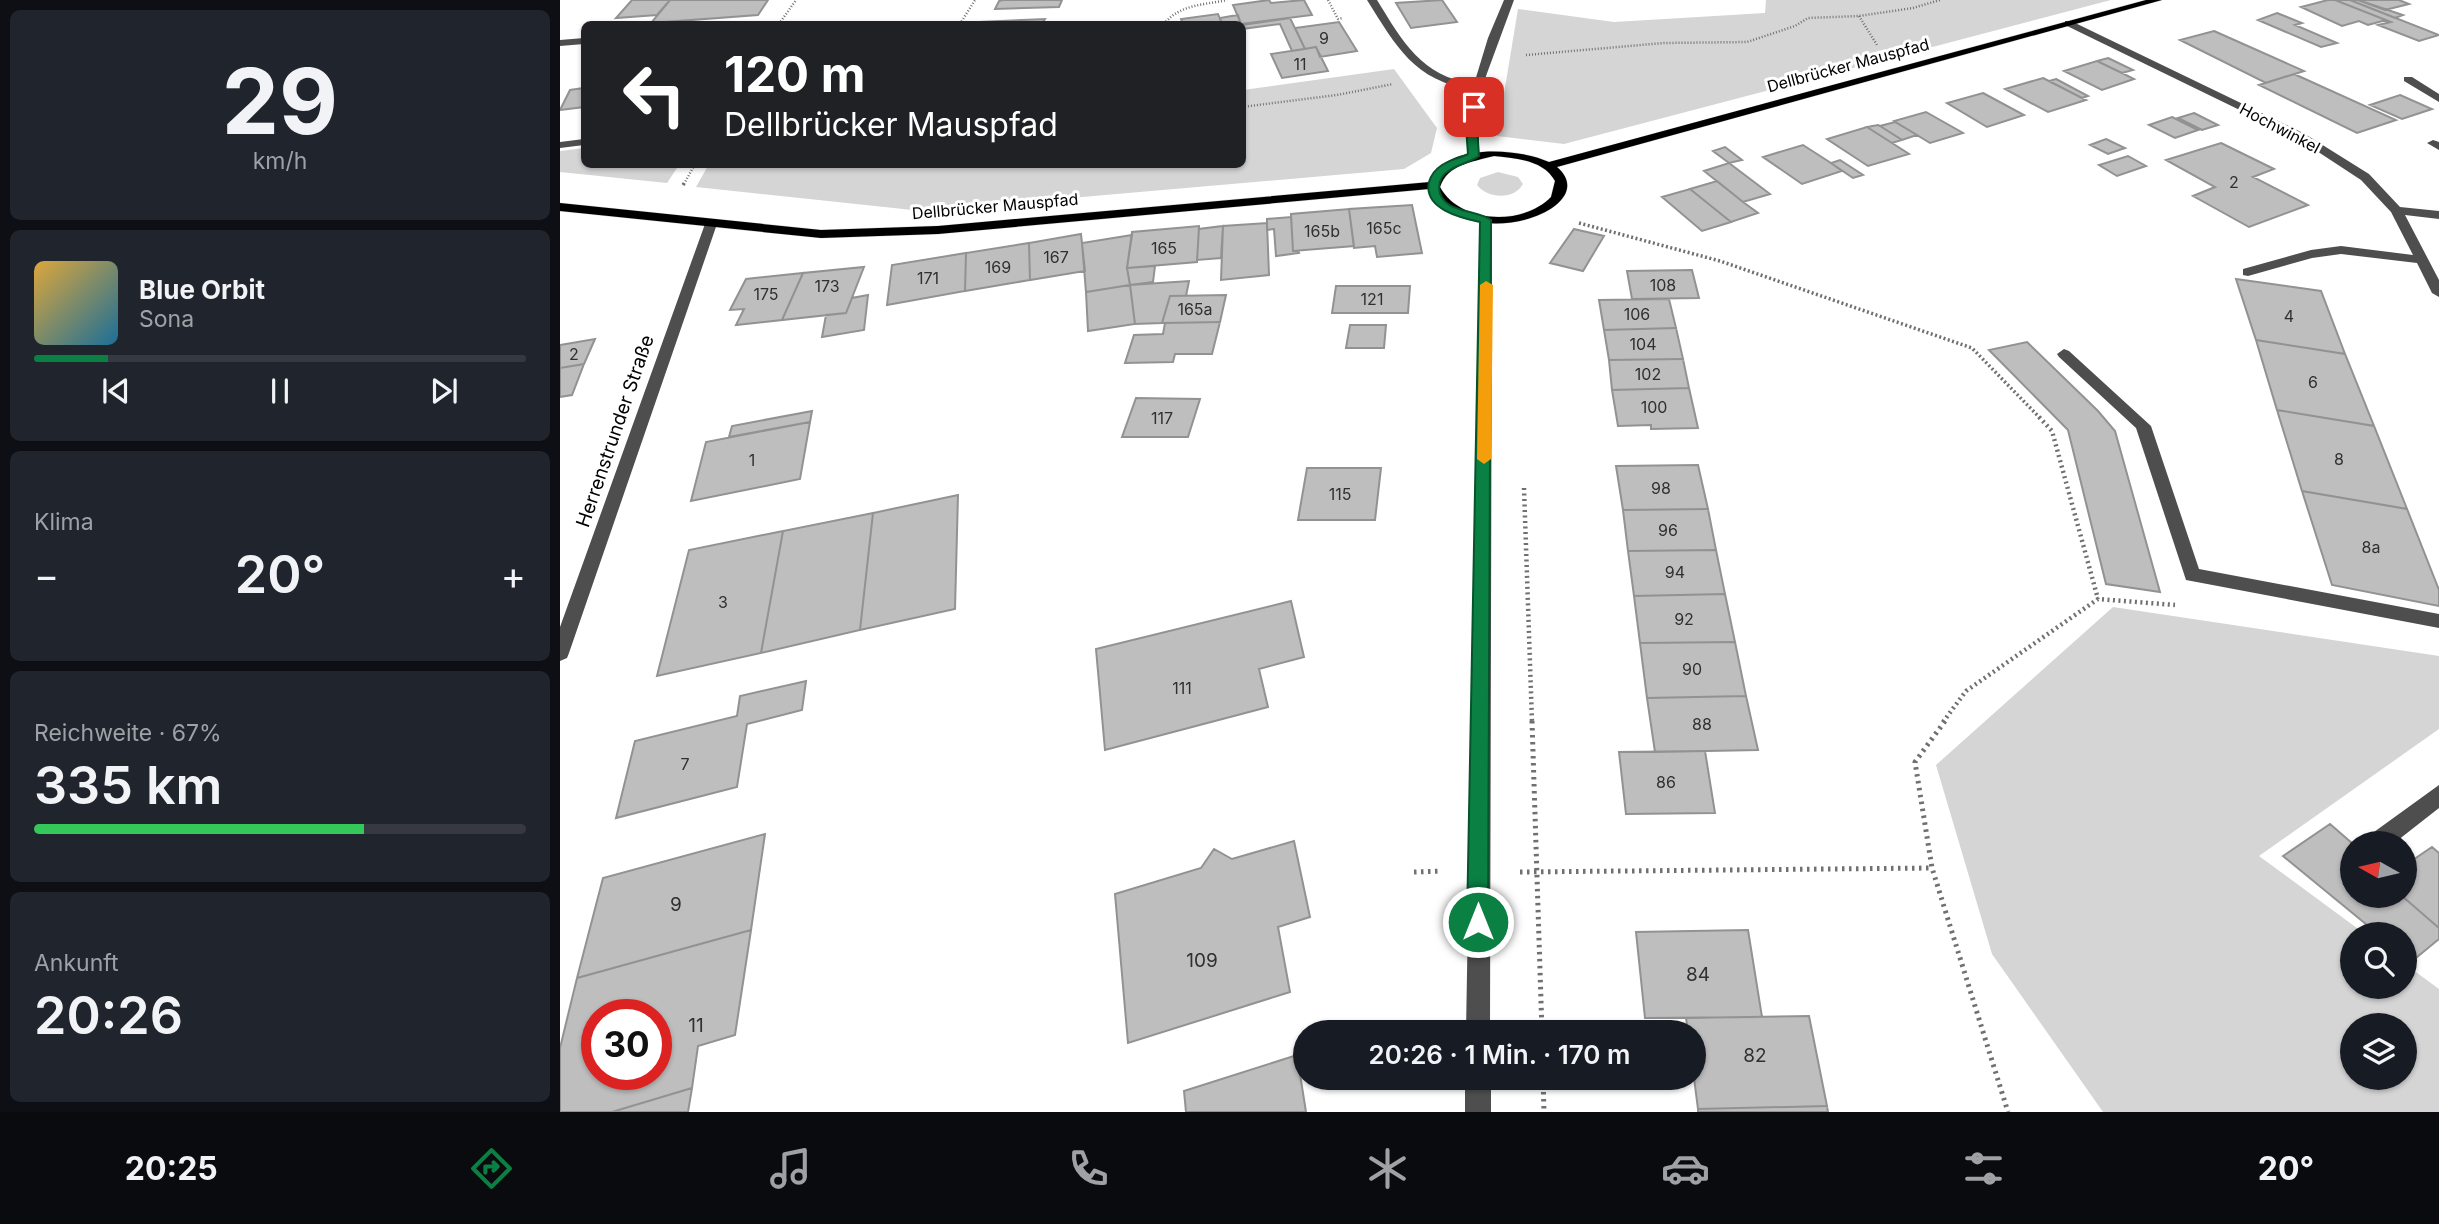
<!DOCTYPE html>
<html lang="de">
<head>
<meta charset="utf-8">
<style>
  :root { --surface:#171b24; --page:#20242c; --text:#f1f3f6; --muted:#9ea1a6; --line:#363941; --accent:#0b8043 }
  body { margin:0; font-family:Inter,sans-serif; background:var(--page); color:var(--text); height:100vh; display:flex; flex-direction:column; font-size:26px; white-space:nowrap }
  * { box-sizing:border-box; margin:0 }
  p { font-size:23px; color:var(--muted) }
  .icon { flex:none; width:38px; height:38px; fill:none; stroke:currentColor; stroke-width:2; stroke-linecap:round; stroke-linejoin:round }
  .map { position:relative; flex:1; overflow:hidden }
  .sheet { display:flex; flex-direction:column; gap:10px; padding:10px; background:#0d0f14; width:560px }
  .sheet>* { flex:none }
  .top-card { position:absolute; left:21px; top:21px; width:665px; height:147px; border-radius:10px; box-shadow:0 2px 5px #0004; background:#202124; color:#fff; overflow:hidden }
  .needle { width:46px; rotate:278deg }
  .fabs { position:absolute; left:1780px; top:831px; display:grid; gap:14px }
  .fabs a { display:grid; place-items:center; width:77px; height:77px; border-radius:50%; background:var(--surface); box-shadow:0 2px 5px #0004; font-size:35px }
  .speed { position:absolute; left:21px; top:999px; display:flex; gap:14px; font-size:35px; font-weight:700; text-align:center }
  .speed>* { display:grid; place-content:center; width:91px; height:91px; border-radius:50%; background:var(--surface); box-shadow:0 2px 5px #0004; line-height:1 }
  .speed .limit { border:10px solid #d22; background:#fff; color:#111 }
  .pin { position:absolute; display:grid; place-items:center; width:60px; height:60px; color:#fff; margin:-30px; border-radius:14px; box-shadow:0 4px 10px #0006 }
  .me { position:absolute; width:77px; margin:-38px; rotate:0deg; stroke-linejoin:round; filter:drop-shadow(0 0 5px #0008) }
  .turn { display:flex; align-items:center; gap:24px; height:147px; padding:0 28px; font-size:32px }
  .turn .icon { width:91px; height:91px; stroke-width:2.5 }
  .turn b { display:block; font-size:49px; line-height:60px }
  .big { font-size:52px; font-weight:600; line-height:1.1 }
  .sheet .tile { flex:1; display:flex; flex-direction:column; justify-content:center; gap:10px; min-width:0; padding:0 24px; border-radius:10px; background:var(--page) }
  .sheet .dial { align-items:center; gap:0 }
  .dial b { font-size:91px; line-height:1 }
  .song { display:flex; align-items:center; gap:21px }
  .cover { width:84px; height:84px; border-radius:10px; background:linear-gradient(135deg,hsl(40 70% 55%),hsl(200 70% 35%)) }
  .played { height:7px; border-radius:4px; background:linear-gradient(90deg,var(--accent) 15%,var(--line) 15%) }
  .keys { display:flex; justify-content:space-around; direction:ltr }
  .heat { display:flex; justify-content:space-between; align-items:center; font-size:38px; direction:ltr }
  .charge { height:10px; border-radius:5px; background:linear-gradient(90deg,#34c759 67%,var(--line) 0) }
  .trip { position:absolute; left:733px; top:1020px; width:413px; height:70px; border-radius:35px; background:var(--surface); box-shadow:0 2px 5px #0004; font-weight:600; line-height:70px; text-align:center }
  .tabs { display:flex; height:112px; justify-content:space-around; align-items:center; background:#090b0e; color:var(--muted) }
  .tabs .icon { width:49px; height:49px }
  .tabs .selected { color:var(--accent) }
  .tabs b { font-size:32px; color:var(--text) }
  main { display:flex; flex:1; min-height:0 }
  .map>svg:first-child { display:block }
  .green { fill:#d5d5d5; fill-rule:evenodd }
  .building { fill:#bebebe; stroke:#929292; stroke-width:2; fill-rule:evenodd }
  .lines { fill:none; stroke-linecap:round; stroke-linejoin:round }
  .major-casing { stroke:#dbdbdb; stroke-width:1 }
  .path-far3 { stroke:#707070; stroke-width:2.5; stroke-dasharray:1 2; stroke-linecap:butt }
  .path-far2 { stroke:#707070; stroke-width:3.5; stroke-dasharray:2 2.5; stroke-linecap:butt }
  .path-far1 { stroke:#707070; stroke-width:4.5; stroke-dasharray:2 3.5; stroke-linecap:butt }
  .path { stroke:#707070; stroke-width:5; stroke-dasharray:2.5 4.5; stroke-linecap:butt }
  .minor { fill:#4e4e4e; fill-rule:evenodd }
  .major { fill:#000; fill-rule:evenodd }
  .route { fill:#0b8043; stroke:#07532c; stroke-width:2 }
  .slow { fill:#f59e0b }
  .labels { text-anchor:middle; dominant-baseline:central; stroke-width:6; stroke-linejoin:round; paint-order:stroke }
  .number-label { font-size:16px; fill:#303030 }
  .far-street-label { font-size:16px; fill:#000; stroke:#fff }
  .street-label { font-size:19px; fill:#000; stroke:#fff }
  .near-number-label { font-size:19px; fill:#303030 }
</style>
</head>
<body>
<main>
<section class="sheet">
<div class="tile dial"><b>29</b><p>km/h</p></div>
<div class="tile">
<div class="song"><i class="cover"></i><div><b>Blue Orbit</b><p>Sona</p></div></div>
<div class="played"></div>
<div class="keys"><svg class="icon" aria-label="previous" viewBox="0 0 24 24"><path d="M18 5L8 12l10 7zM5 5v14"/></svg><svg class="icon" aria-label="pause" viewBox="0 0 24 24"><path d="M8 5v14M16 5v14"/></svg><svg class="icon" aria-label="next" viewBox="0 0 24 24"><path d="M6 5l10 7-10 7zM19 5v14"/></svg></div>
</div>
<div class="tile"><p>Klima</p>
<div class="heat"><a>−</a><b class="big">20°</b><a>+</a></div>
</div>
<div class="tile"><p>Reichweite · 67%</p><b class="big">335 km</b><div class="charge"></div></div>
<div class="tile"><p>Ankunft</p><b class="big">20:26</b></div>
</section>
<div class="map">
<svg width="1879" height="1112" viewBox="0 0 1879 1112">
  <rect width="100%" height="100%" fill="#fff"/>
  <path class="green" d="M 1206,0 L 1551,0 L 1004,144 L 937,136 L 958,9 L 1054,22 L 1205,13 Z
    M 834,69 L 877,128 L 871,153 L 844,169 L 362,211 L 136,187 L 149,164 L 682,164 L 683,90 Z
    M 24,148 L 24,164 L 119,165 L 107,183 L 0,172 L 0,151 Z
    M 938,172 L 958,177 L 963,184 C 954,200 928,199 917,185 L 920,178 Z
    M 1553,607 L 1879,656 L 1879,729 L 1699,856 L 1805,934 L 1792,934 L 1792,987 L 1844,987 L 1845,964 L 1879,989 L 1879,1112 L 1543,1112 L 1432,954 L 1376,765 ZM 1792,1026 L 1844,1026 L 1844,1078 L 1792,1078 Z"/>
  <path class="building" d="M 72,0 L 110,0 L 97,15 L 56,18 Z
    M 110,0 L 208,0 L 198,15 L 91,23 Z
    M 502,0 L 499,7 L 435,9 L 439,1 L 443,0 Z
    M 709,0 L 711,3 L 744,0 L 752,15 L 681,24 L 673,5 Z
    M 882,0 L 897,22 L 851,28 L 836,3 Z
    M 1768,0 L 1775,0 L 1826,20 L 1808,25 L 1799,21 L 1782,26 L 1741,7 Z
    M 1775,0 L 1790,0 L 1879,35 L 1859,41 L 1818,25 L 1831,22 Z
    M 1790,0 L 1798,0 L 1843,15 L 1835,18 Z
    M 1798,0 L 1839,0 L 1849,4 L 1825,10 Z
    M 1717,13 L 1742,23 L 1735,25 L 1777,43 L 1761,47 L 1698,20 Z
    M 658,14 L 662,24 L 623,24 L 621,19 Z
    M 678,15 L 681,24 L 662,24 L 660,18 Z
    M 730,18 L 745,49 L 732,51 L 720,24 L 682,29 L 682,25 Z
    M 485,19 L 482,24 L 417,24 L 419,22 Z
    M 779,22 L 797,51 L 760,57 L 756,47 L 745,49 L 735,28 Z
    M 1654,31 L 1744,71 L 1706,83 L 1620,40 Z
    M 756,47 L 768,71 L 722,78 L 711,54 Z
    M 1548,58 L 1573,70 L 1562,73 L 1537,61 Z
    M 1537,61 L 1562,73 L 1574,79 L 1542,90 L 1504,71 Z
    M 1734,74 L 1836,120 L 1797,133 L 1699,85 Z
    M 1483,78 L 1522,98 L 1526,100 L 1488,112 L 1445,89 Z
    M 1496,79 L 1528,96 L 1522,98 L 1489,81 Z
    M 24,88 L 24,107 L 0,110 L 10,90 Z
    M 1423,93 L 1464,115 L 1427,127 L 1387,103 Z
    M 1840,95 L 1872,109 L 1842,119 L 1810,105 Z
    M 1366,112 L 1403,133 L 1370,143 L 1334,121 Z
    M 1634,113 L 1658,125 L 1642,130 L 1618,118 Z
    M 1612,117 L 1638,130 L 1615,138 L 1589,125 Z
    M 1335,122 L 1357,135 L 1342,140 L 1320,126 Z
    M 1318,125 L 1320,126 L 1342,140 L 1332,143 L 1307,127 Z
    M 1307,127 L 1332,143 L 1349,154 L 1308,166 L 1267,139 Z
    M 1546,139 L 1565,148 L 1548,154 L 1530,145 Z
    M 1661,143 L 1714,169 L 1693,177 L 1748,205 L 1689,227 L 1633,196 L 1655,187 L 1606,160 Z
    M 1243,145 L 1271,163 L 1282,171 L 1242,184 L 1203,157 Z
    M 1165,147 L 1182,160 L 1169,163 L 1153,151 Z
    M 1568,156 L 1586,166 L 1557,176 L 1539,165 Z
    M 1280,160 L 1303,175 L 1293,178 L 1271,163 Z
    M 1169,163 L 1210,194 L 1183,202 L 1144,171 Z
    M 1157,181 L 1183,202 L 1198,213 L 1171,222 L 1130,189 Z
    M 1130,189 L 1171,222 L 1142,231 L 1102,197 Z
    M 852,205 L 862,253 L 817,257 L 815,246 L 794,248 L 789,209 Z
    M 789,209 L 794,246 L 733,251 L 731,214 Z
    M 731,217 L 733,251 L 738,251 L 739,253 L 716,256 L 714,229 L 707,230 L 707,219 Z
    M 707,223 L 709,275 L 661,280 L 663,226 Z
    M 639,226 L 637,262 L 567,268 L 572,232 Z
    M 663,226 L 661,258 L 637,260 L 639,229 Z
    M 1014,229 L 1044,236 L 1023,271 L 990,263 Z
    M 521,234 L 525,271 L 470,280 L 469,243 Z
    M 572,235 L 567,268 L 570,285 L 526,292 L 522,243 Z
    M 469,243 L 470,280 L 405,291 L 406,253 Z
    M 406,253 L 405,291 L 327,305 L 332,265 Z
    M 595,266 L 593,282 L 570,285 L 567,268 Z
    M 304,267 L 286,313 L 222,320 L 243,273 Z
    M 1132,270 L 1139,298 L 1072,299 L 1067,271 Z
    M 243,273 L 222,320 L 176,325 L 184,309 L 170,310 L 186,279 Z
    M 1676,279 L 1761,291 L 1785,354 L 1696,340 Z
    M 629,281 L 626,296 L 610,296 L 602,323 L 575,324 L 570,285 Z
    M 570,285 L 575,324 L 528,331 L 526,292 Z
    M 776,286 L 850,286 L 848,313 L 772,313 Z
    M 308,295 L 304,330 L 262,337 L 266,315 L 286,313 L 292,298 Z
    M 666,295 L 660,322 L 602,323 L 610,296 Z
    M 1109,299 L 1116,328 L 1044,330 L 1039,300 Z
    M 660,322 L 652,354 L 615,354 L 613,362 L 565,363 L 574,335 L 603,334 L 605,323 Z
    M 790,325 L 826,325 L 824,348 L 786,348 Z
    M 1116,328 L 1123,359 L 1049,360 L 1044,330 Z
    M 35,339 L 24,364 L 0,368 L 0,345 Z
    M 1696,340 L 1785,354 L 1814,426 L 1717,410 Z
    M 1467,342 L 1538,411 L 1555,431 L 1600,592 L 1546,584 L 1508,430 L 1429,350 Z
    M 1123,359 L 1129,388 L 1052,390 L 1049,360 Z
    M 24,364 L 12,395 L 0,397 L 0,368 Z
    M 1129,388 L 1138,428 L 1091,429 L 1091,425 L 1058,426 L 1052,390 Z
    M 576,398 L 640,399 L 628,437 L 562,437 Z
    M 1717,410 L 1814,426 L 1847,509 L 1742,491 Z
    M 252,411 L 250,422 L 169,437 L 172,426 Z
    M 250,422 L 240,479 L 131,501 L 146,442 Z
    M 1138,465 L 1148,509 L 1063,510 L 1056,466 Z
    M 747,468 L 821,468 L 815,520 L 738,520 Z
    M 1742,491 L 1847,509 L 1879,590 L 1879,606 L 1772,585 Z
    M 398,495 L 395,609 L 300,630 L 313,513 Z
    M 1148,509 L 1156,550 L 1068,551 L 1063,510 Z
    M 313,513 L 300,630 L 201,653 L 223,531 Z
    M 223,531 L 201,653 L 97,676 L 129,550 Z
    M 1156,550 L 1165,594 L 1074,596 L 1068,551 Z
    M 1165,594 L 1175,642 L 1080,643 L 1074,596 Z
    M 731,601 L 744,657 L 699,669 L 708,707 L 545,750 L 536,649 Z
    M 1175,642 L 1186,696 L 1087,698 L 1080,643 Z
    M 246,681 L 242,710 L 187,724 L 177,787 L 56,818 L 75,741 L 177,716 L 180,696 Z
    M 1186,696 L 1198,750 L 1095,752 L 1087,698 Z
    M 1145,751 L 1155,813 L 1066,814 L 1059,752 Z
    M 1770,824 L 1793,844 L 1792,896 L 1842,896 L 1879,928 L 1879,939 L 1851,962 L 1844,957 L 1844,934 L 1818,934 L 1723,856 Z
    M 205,834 L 191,930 L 17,978 L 43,878 Z
    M 734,841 L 750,917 L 718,927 L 730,992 L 568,1043 L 555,894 L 641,868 L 654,849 L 672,859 Z
    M 1872,847 L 1879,853 L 1879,928 L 1842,896 L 1844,896 L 1844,866 Z
    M 191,930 L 175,1035 L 138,1046 L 132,1088 L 52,1112 L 0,1112 L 0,1048 L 17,978 ZM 37,1015 L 96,1015 L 96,1074 L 37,1074 Z
    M 1188,930 L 1202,1017 L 1085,1018 L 1076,932 Z
    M 1249,1016 L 1267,1106 L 1138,1109 L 1134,1078 L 1134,1032 L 1128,1032 L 1126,1018 Z
    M 737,1055 L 746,1112 L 626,1112 L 624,1091 Z
    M 132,1088 L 128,1112 L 52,1112 Z
    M 1267,1106 L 1268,1112 L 1138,1112 L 1138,1109 Z"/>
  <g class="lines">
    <defs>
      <path id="major" d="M 1586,0 L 1602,0 L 997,167 C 1046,209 906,258 869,189 L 378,234 L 261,238 L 0,211 L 0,203 L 261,230 L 378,226 L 870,182 C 883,142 959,148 989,162 ZM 934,156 C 955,158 984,160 995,181 L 991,197 C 963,226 900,224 880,187 C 888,164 912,162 934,156 Z"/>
    </defs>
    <use href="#major" class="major-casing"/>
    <path class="path-far3" d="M 768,0 L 778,19 L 783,18
      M 1299,16 L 1317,45
      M 219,24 L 236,0
      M 400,24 L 415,0
      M 604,24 C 620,4 644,5 667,0
      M 966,55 L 1104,43 L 1187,42 L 1235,26 L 1248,18 L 1299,16 L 1353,8 L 1380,0
      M 682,107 L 777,95 L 833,84
      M 124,184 L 135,164"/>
    <path class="path-far2" d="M 123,185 L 125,182
      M 1019,223 L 1160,261 L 1412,348 L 1481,419"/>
    <path class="path-far1" d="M 1479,417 L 1492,431 L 1538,599
      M 964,488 L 972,722
      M 1383,722 L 1406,691 L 1538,599 L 1615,605"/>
    <path class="path" d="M 972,721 L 982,1032
      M 1385,721 L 1355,762 L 1372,868 L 1448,1112
      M 854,872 L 881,871
      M 960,872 L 1372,868
      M 983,1078 L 984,1112"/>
    <path class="minor" d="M 807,0 L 817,0 C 843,42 861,76 914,84 L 928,38 L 944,0 L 954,0 L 926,76 L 920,114 L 918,158 L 908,156 L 909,114 L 913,90 C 854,81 836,46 807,0 Z
      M 1505,21 L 1511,21 L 1745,134 L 1809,174 L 1840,207 L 1879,211 L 1879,219 L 1845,215 L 1879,280 L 1879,297 L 1872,293 L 1857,263 L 1781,254 L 1752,258 L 1688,276 L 1683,275 L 1683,269 L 1751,250 L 1781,246 L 1853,255 L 1831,212 L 1801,180 L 1737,138 L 1505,25 Z
      M 24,38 L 24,44 L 0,46 L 0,40 Z
      M 1844,77 L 1852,77 L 1879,94 L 1879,102 L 1844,81 Z
      M 24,139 L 24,145 L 0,148 L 0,142 Z
      M 1873,140 L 1879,142 L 1879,150 L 1867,143 Z
      M 926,216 L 932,220 L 930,1032 L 906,1032 L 920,220 Z
      M 151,220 L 157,224 L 9,653 L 7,658 L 0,661 L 0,627 L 145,224 Z
      M 1504,349 L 1509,351 L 1591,426 L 1639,569 L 1879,614 L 1879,628 L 1626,580 L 1576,428 L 1499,357 L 1497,354 Z
      M 1879,785 L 1879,808 L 1833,844 L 1813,844 L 1811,839 L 1814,832 Z
      M 905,1078 L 931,1078 L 931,1112 L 905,1112 Z"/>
    <use href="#major" class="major"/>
  </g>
  <path class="route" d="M 914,104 L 919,107 L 917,127 L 919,156 C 911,162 899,164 890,170 C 883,174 879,180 879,188 C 881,214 917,209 931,220 L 928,922 L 925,929 L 918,932 L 911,929 L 907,922 L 920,222 C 901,218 863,209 869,182 C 871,175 876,169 882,165 C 890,160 900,158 908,154 L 906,127 L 909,107 Z"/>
  <path class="slow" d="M 926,281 L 933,285 L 931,459 L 924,464 L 917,459 L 920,285 Z"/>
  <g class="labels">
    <g class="number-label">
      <text x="764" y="38">9</text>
      <text x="740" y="64">11</text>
      <text x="1674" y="182">2</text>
      <text x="824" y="228">165c</text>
      <text x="762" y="231">165b</text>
      <text x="604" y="248">165</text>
      <text x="496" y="257">167</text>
      <text x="438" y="267">169</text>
      <text x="368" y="278">171</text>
      <text x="1103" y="285">108</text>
      <text x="267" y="286">173</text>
      <text x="206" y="294">175</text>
      <text x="812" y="299">121</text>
      <text x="635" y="309">165a</text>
      <text x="1077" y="314">106</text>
      <text x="1729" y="316">4</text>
      <text x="1083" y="344">104</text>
      <text x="14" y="354">2</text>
      <text x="1088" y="374">102</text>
      <text x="1753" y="382">6</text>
      <text x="1094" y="407">100</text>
      <text x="602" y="418">117</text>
      <text x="1779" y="459">8</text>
      <text x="192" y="460">1</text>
      <text x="1101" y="488">98</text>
      <text x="780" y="494">115</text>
      <text x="1108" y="530">96</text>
      <text x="1811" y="547">8a</text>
      <text x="1115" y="572">94</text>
      <text x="163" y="602">3</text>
      <text x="1124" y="619">92</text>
      <text x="1132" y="669">90</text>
      <text x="622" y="688">111</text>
      <text x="1142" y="724">88</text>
      <text x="125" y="764">7</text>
      <text x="1106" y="782">86</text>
    </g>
    <g class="far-street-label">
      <text transform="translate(1288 65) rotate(-15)">Dellbrücker Mauspfad</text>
      <text transform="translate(1720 128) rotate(28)">Hochwinkel</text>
      <text transform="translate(435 206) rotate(-5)">Dellbrücker Mauspfad</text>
    </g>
    <g class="street-label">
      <text transform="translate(55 431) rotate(-71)">Herrenstrunder Straße</text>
    </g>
    <g class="near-number-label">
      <text x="116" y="904">9</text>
      <text x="642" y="960">109</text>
      <text x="1138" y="974">84</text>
      <text x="136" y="1025">11</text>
      <text x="1195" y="1055">82</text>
    </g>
  </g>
</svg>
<div class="fabs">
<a><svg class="needle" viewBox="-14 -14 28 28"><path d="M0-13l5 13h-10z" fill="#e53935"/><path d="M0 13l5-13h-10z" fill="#9ea1a6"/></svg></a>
<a><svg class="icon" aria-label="search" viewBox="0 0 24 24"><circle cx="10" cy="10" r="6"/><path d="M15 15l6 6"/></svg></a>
<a><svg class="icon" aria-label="layers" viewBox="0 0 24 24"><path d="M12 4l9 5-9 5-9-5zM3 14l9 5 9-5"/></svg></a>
</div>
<div class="speed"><div class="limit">30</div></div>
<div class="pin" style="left:914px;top:107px;background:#d93025"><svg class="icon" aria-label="arrive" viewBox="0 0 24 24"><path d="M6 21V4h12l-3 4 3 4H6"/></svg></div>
<svg class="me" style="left:918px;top:922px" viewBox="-20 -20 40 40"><circle r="17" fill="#0b8043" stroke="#fff" stroke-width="3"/><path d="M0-11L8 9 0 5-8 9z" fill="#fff"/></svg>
<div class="trip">20:26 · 1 Min. · 170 m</div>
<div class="top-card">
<div class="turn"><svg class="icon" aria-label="left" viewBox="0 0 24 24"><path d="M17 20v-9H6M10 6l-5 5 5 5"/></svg><div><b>120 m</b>Dellbrücker Mauspfad</div></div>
</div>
</div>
</main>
<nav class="tabs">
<b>20:25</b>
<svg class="icon selected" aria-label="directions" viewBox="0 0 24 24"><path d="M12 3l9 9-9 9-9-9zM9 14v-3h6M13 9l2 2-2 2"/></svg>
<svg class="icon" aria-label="music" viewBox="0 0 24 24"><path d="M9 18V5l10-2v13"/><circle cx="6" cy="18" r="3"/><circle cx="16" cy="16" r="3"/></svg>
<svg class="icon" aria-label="phone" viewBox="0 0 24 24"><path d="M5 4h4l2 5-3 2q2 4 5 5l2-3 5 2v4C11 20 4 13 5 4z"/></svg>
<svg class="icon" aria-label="climate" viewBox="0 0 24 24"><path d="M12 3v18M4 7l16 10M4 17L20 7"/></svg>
<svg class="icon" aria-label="car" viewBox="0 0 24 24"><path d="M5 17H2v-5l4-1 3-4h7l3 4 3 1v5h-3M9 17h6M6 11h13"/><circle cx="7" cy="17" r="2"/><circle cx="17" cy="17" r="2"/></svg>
<svg class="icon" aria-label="filters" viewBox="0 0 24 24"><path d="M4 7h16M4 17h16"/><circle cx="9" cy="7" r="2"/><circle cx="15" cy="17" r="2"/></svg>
<b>20°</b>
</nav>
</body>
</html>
